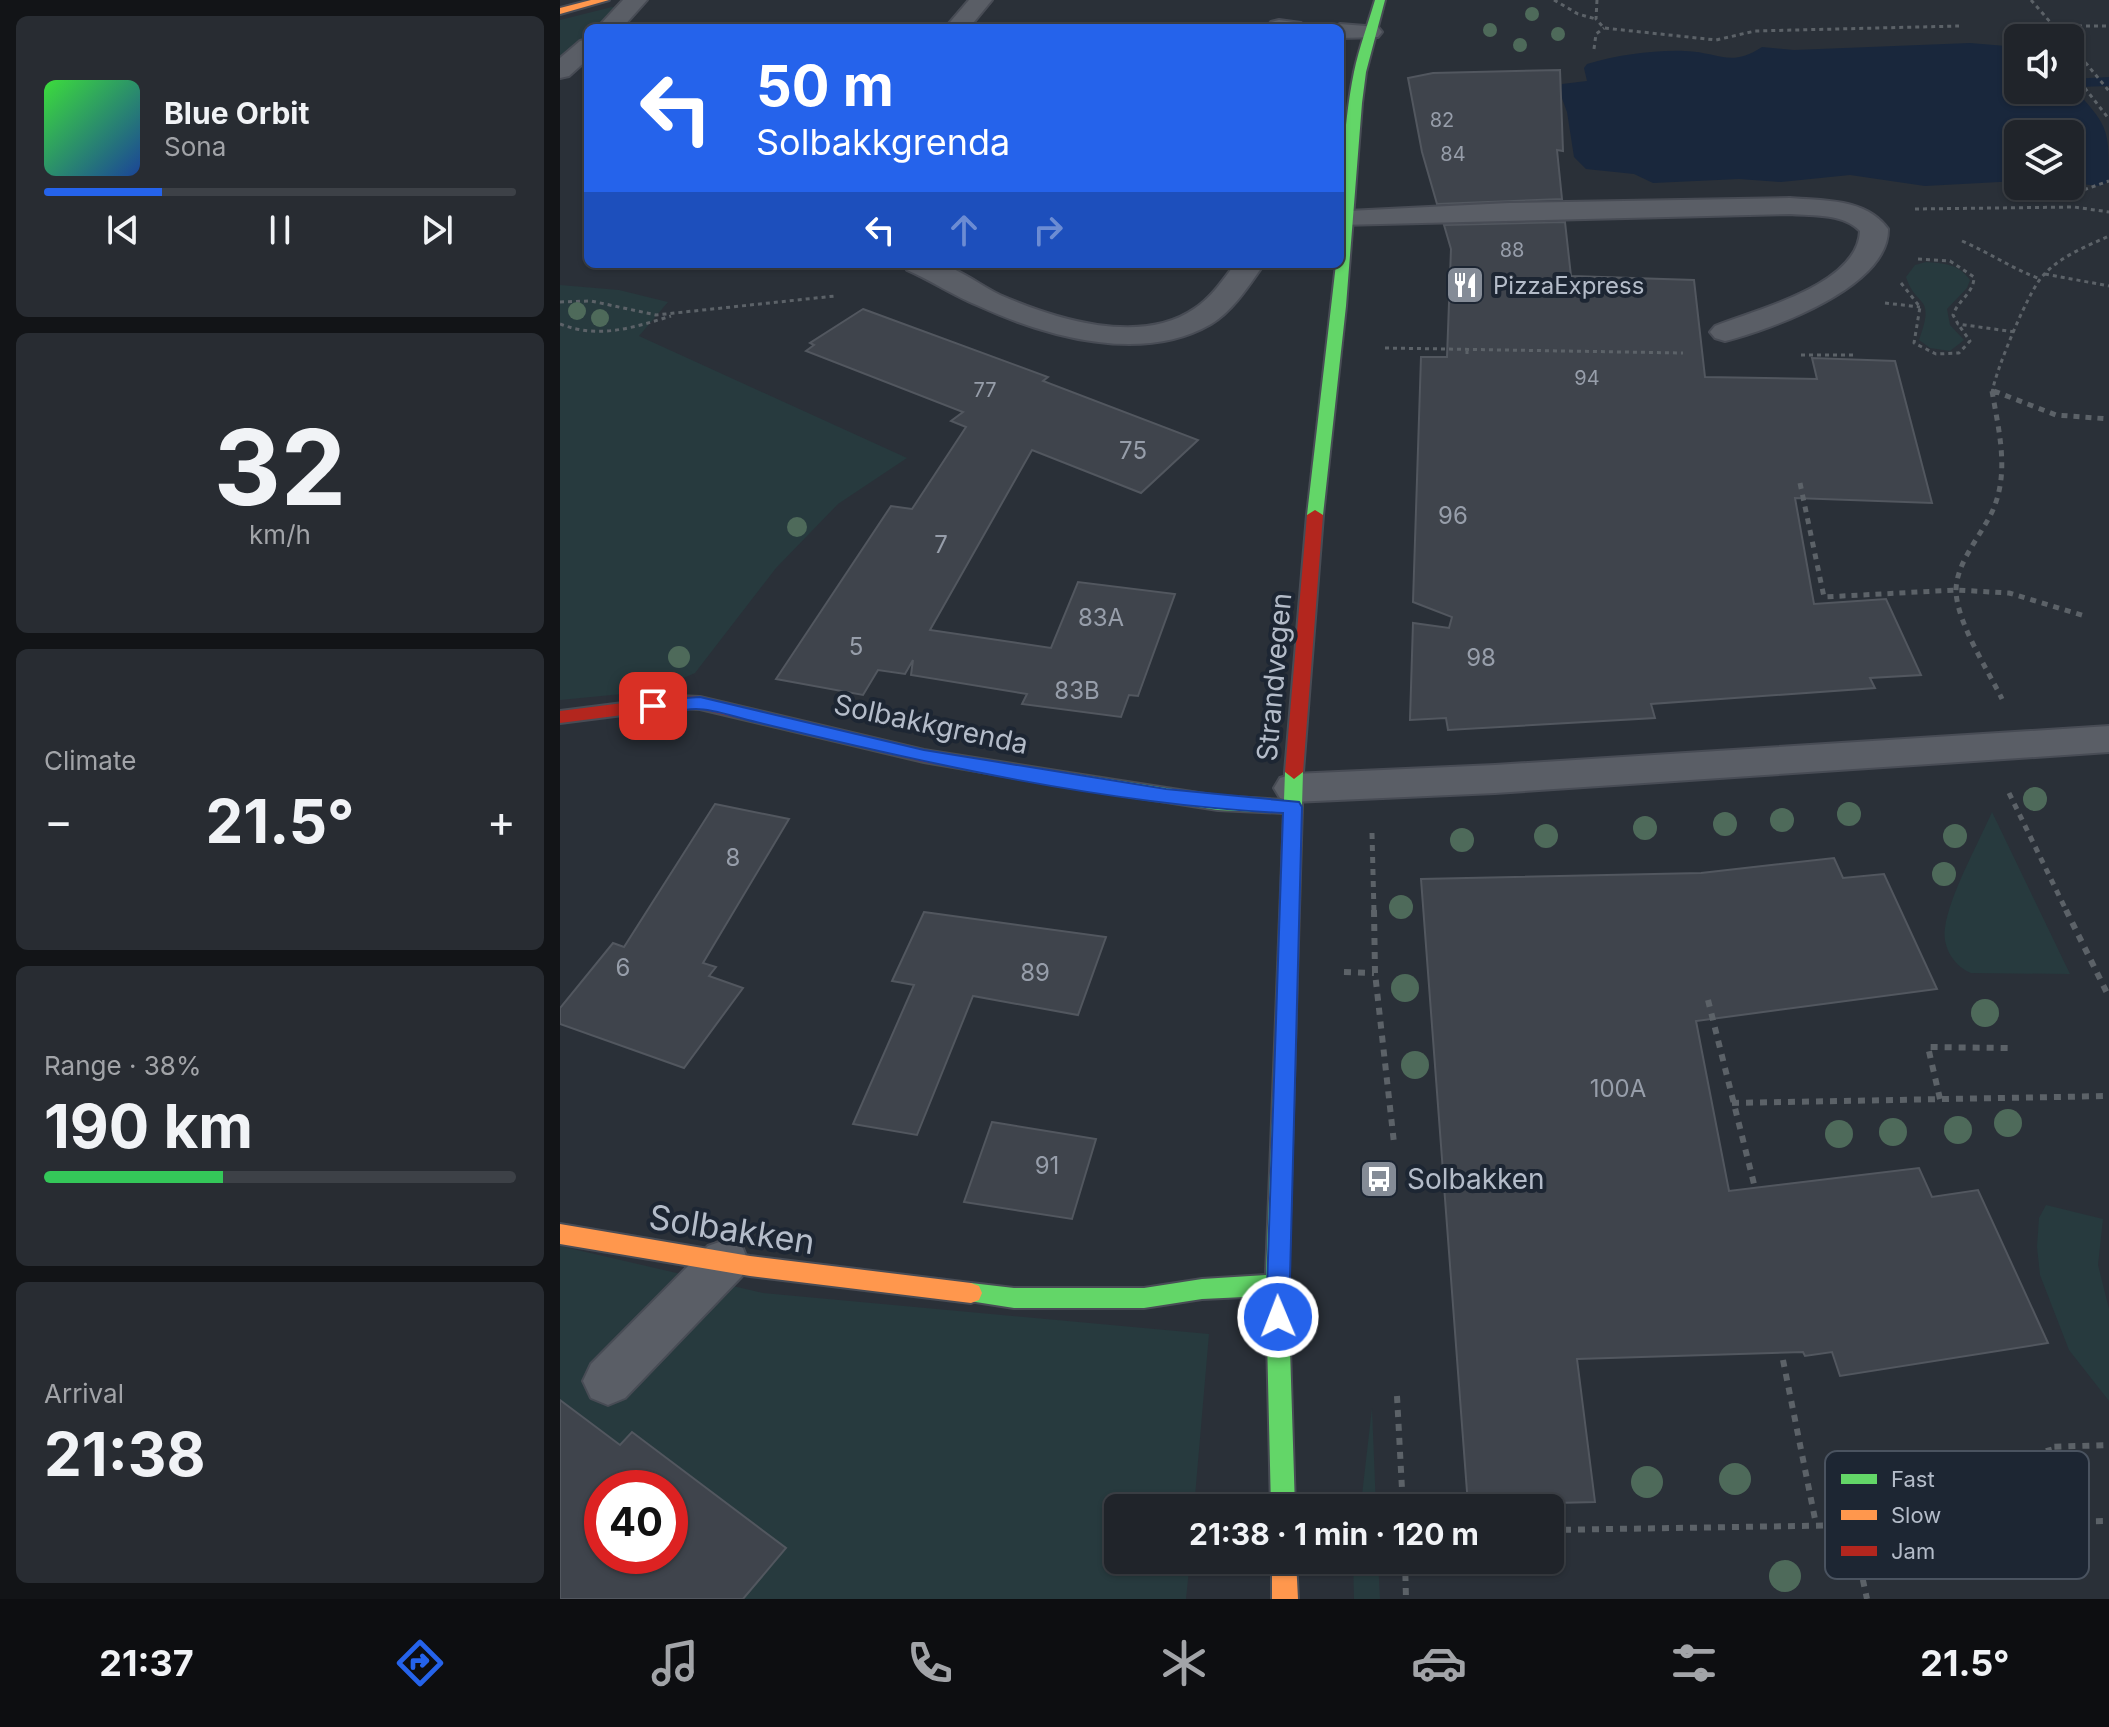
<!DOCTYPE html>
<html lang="en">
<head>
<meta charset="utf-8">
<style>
  :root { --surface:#20242a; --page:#282c32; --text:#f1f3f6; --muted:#a2a4a8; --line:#3d4147; --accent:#2563eb }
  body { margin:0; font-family:Inter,sans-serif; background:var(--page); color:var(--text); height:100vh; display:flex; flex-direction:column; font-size:30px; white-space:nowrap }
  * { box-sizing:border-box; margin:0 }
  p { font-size:26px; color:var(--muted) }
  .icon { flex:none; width:44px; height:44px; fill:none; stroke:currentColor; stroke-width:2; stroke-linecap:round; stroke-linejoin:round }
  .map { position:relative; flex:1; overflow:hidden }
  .drawer { display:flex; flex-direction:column; gap:16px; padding:16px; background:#121417; width:560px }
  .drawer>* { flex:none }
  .top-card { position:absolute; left:24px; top:24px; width:760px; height:244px; border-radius:12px; box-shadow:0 2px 6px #0004,0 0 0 2px var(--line); background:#2563eb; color:#fff; overflow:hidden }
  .tools { position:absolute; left:1444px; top:24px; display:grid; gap:16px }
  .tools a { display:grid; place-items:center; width:80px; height:80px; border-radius:12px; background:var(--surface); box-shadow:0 2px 6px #0004,0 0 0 2px var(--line); font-size:40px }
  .speed { position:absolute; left:24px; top:1470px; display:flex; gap:16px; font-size:40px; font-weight:700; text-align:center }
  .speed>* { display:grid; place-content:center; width:104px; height:104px; border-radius:50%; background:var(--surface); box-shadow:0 2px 6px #0004,0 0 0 2px var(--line); line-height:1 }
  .speed .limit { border:12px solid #d22; background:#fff; color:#111 }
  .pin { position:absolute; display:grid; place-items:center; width:68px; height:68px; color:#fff; margin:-34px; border-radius:16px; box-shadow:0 4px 12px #0006 }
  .me { position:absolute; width:88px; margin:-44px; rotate:359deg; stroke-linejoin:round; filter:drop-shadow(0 0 6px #0008) }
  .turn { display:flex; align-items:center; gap:28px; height:168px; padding:0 40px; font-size:36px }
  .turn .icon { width:104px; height:104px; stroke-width:2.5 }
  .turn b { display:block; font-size:56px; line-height:68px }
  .lanes { display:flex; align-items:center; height:76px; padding:0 40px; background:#0003; justify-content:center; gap:40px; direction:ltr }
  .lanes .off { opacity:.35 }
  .big { font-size:60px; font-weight:700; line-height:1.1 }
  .drawer .tile { flex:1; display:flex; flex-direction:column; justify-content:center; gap:12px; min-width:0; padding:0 28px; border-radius:12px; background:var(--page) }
  .drawer .dial { align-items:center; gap:0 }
  .dial b { font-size:104px; line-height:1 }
  .song { display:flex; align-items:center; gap:24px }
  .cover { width:96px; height:96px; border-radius:12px; background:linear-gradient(135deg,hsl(120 70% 55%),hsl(220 70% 35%)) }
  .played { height:8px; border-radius:4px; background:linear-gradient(90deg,var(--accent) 25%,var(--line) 25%) }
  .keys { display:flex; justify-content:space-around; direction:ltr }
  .heat { display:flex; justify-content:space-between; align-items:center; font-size:44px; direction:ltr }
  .charge { height:12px; border-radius:6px; background:linear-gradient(90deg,#34c759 38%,var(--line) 0) }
  .trip { position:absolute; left:544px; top:1494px; width:460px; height:80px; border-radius:12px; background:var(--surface); box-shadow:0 2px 6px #0004,0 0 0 2px var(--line); font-weight:700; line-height:80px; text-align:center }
  .menu { display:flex; height:128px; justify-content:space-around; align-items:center; background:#0d0e11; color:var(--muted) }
  .menu .icon { width:56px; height:56px }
  .menu .on { color:var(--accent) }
  .menu b { font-size:36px; color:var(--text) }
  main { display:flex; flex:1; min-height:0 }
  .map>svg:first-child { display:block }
  .green { fill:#273a3e; fill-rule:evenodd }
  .water { fill:#19273c }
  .building { fill:#3f444c; stroke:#52575f; stroke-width:2; fill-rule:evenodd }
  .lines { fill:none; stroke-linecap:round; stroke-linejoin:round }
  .lane-casing { stroke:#484c55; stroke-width:4 }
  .fast-casing { stroke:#484c55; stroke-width:4 }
  .slow-casing { stroke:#484c55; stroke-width:4 }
  .jam-casing { stroke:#484c55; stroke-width:4 }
  .path-far2 { stroke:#5c6268; stroke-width:3; stroke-dasharray:4 4; stroke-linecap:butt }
  .path-far1 { stroke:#5c6268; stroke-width:5; stroke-dasharray:6 6; stroke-linecap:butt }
  .path { stroke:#5c6268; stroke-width:6; stroke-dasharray:7 7; stroke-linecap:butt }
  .lane { fill:#5a5e66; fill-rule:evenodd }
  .fast { fill:#63d668; fill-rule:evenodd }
  .slow { fill:#ff974d; fill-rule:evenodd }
  .jam { fill:#b3261e; fill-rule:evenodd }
  .tree { fill:#4e6a5a }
  .route { fill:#2563eb; stroke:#184099; stroke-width:2 }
  .labels { text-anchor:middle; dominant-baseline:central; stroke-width:8; stroke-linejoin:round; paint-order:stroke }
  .far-number-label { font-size:20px; fill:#979eaa }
  .far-poi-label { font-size:24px; fill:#b4bcc9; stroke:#1d2633; text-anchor:start }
  .number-label { font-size:24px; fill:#979eaa }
  .street-label { font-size:28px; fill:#b4bcc9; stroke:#1d2633 }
  .poi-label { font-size:28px; fill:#b4bcc9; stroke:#1d2633; text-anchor:start }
  .near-street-label { font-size:34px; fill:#b4bcc9; stroke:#1d2633 }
  .key { fill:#1d2633; stroke:#4a5360; stroke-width:2 }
  .key-label { font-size:22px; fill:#b4bcc9 }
</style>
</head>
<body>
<main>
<section class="drawer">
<div class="tile">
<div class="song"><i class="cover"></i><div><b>Blue Orbit</b><p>Sona</p></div></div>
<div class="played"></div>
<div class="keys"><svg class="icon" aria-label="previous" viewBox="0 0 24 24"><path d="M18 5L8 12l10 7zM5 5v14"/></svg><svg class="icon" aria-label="pause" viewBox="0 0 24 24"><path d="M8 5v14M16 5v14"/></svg><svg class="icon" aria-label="next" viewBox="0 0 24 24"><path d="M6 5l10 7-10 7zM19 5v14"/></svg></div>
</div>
<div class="tile dial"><b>32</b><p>km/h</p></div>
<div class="tile"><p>Climate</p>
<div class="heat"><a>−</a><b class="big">21.5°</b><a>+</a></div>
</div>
<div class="tile"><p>Range · 38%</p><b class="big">190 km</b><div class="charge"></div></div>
<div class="tile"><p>Arrival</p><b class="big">21:38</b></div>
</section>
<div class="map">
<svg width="1549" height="1599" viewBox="0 0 1549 1599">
  <rect width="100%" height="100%" fill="#2a3038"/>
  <path class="green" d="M 52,7 L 56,7 L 41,28 L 28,28 L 28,39 L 0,64 L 0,20 Z
    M 1366,262 C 1383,263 1399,264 1410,280 L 1407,288 L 1387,309 L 1390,325 L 1404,340 L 1390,351 L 1370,348 L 1359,340 C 1376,293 1356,309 1346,277 L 1355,265 Z
    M 0,285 L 59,290 L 108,302 L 79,336 L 347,458 L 278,504 L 216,568 L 135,673 L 93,691 L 0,700 Z
    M 1432,812 L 1510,974 L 1411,973 C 1394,966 1382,947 1385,928 C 1389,896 1418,844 1432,812 Z
    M 1486,1205 L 1543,1219 L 1538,1265 L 1549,1309 L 1549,1401 L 1509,1350 L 1480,1275 L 1477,1247 L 1479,1218 Z
    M 0,1246 L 203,1293 L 649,1334 L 634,1508 L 558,1508 L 558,1560 L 630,1560 L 626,1599 L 0,1599 ZM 42,1488 L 110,1488 L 110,1556 L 42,1556 Z
    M 812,1408 L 816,1508 L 800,1508 L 802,1495 Z
    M 793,1560 L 818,1560 L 820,1599 L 794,1599 Z"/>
  <path class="water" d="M 1410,43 L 1458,47 L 1458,90 L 1510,90 L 1510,79 L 1549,77 L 1549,86 L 1518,87 L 1516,91 C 1549,127 1549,130 1549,181 L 1541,186 L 1510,183 L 1510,134 L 1458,134 L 1458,181 L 1365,186 L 1290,175 L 1221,182 L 1179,179 L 1093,183 L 1074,174 L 1026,169 L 1014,157 L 1007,112 L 1000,93 L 1002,84 L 1027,81 L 1024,68 L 1027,64 C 1058,55 1093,50 1125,51 C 1159,52 1170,68 1202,47 L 1234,50 Z"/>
  <path class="building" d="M 1000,70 L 1003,151 L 997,150 L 1002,199 L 877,204 L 862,152 L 848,78 L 873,73 Z
    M 1005,222 L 1011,276 L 1134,280 L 1145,377 L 1257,379 L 1252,358 L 1335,361 L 1372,503 L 1235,498 L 1254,604 L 1326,599 L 1361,675 L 1310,678 L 1315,688 L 1091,704 L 1095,718 L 888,730 L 886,718 L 850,720 L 853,623 L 889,628 L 892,617 L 853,602 L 861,357 L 887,357 L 891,249 L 884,225 Z
    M 303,309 L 488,377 L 483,381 L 638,440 L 581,493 L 472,450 L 370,630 L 491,648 L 518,582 L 615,594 L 578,696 L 569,695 L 561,717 L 462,704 L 467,694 L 351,675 L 353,660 L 345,674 L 318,670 L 303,695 L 216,679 L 331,506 L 352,509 L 406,427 L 391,421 L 403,412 L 246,351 L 254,345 L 250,343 Z
    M 155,804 L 229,819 L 143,963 L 156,967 L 149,976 L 183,988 L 124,1068 L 0,1024 L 0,1008 L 53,943 L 64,947 Z
    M 1274,858 L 1283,878 L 1324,874 L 1377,989 L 1136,1021 L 1169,1191 L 1359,1168 L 1372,1197 L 1418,1190 L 1488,1343 L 1280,1376 L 1272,1352 L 1245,1356 L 1243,1352 L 1017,1359 L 1035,1502 L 908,1505 L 861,879 L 1141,873 Z
    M 364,912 L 546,937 L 518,1015 L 413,996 L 357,1135 L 293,1124 L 354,985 L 332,981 Z
    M 432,1122 L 536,1139 L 512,1219 L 404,1202 Z
    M 0,1400 L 60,1445 L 72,1432 L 226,1548 L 183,1599 L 0,1599 ZM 42,1488 L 110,1488 L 110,1556 L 42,1556 Z"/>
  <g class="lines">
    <defs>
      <path id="lane" d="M 63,0 L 87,0 L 62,28 L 37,28 Z
        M 409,0 L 432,0 L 409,28 L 385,28 Z
        M 719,20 L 741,23 L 745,28 L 707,27 L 711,22 Z
        M 780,24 L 818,27 L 822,32 L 818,37 L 780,38 L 780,28 L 770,28 Z
        M 28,39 L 28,59 L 9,76 L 0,78 L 0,58 L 20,41 Z
        M 1230,198 C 1264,201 1306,198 1328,229 C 1329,287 1212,329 1165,341 L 1155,338 L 1150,332 L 1155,326 C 1197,309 1298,285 1300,231 C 1283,213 1253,216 1230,214 L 780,225 L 780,213 L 788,211 L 949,203 Z
        M 343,264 C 354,264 369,261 380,264 C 400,269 421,286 440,295 C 495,319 580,346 634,309 C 651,298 663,280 675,264 L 704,264 C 690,284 673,311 651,324 C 582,364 487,337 419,306 C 394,296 372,281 347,270 Z
        M 1549,726 L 1549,752 L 935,793 L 733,802 L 720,798 L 714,788 L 720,778 L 733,774 L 935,765 Z
        M 165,1240 L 182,1246 L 188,1261 L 182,1276 L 65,1398 L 48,1405 L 31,1398 L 23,1381 L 31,1364 L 148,1246 Z"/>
      <path id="fast" d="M 815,0 L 825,0 L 806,72 L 802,103 L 786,306 L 763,515 L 755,520 L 747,515 L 776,264 L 780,264 C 780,204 782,130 794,72 C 799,48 808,24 815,0 Z
        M 734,765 L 743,772 L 728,1285 L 735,1508 L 711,1508 L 706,1296 L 642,1299 L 584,1308 L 454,1308 L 403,1300 L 400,1293 L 403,1286 L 411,1283 L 454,1288 L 584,1288 L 642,1279 L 706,1275 L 724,813 L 658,810 L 503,786 L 494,779 L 503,772 L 658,796 L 724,800 L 725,772 Z"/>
      <path id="slow" d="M 31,0 L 49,0 L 0,14 L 0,8 Z
        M 0,1224 L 190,1256 L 411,1283 L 419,1286 L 422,1293 L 419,1300 L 411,1303 L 190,1276 L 0,1244 Z
        M 712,1560 L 736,1560 L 738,1599 L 712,1599 Z"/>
      <path id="jam" d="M 755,510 L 763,515 L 743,772 L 734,779 L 725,772 L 747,515 Z
        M 118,696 L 140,697 L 364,750 L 503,772 L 512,779 L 503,786 L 364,762 L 140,709 L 118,708 L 0,723 L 0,711 Z"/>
    </defs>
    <use href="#lane" class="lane-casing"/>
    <use href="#fast" class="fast-casing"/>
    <use href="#slow" class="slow-casing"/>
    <use href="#jam" class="jam-casing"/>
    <path class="path-far2" d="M 994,0 L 1018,14 L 1036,19
      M 1037,0 L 1036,19 L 1044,28 L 1156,40 L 1195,31 L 1399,26
      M 1471,0 L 1504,38
      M 1494,26 L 1549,26
      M 1510,44 L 1549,91
      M 1034,49 L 1036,34 L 1044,28
      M 1510,69 L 1549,119
      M 1509,195 L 1549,181
      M 1355,209 L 1514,207 L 1549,212
      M 1402,241 C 1430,253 1451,268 1480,279
      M 1358,259 L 1390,261 L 1414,277 C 1414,293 1398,300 1393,315 L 1398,324 L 1455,332
      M 1485,274 L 1549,286
      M 1341,283 L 1360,307 L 1354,343 L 1376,354 L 1399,353 L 1410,341 L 1398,324
      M 0,302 L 31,301 L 96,315 L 275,296
      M 1325,303 L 1360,307
      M 0,324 C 38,339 73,328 111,316
      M 825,348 L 1123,353
      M 907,350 L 907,358
      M 1241,355 L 1296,355
      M 1432,390 L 1439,393
      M 1432,393 C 1435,372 1467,295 1481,278 C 1498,257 1525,247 1549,236"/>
    <path class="path-far1" d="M 1432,391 C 1439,432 1450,473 1432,512 C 1420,537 1396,563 1396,591 C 1397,623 1428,670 1442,699
      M 1434,391 L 1496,415 L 1549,419
      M 1240,483 L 1264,597 L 1396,590 L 1449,593 L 1525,616
      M 1449,793 L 1507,912
      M 812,833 L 814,912"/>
    <path class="path" d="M 814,910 L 815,973 L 834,1143
      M 1506,910 L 1549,997
      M 784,972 L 814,973
      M 1148,1000 L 1194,1184
      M 1380,1099 L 1368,1047 L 1448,1048
      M 1172,1103 L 1549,1096
      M 1223,1360 L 1256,1524
      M 837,1396 L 843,1508
      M 1508,1522 L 1488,1447 L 1549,1445
      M 1291,1525 L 1307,1599
      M 990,1530 L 1549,1521
      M 845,1560 L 846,1599"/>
    <use href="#lane" class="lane"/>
    <use href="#fast" class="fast"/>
    <use href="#slow" class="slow"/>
    <use href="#jam" class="jam"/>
  </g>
  <g class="tree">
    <circle cx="972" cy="14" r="7"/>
    <circle cx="930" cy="30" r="7"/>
    <circle cx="998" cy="34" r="7"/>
    <circle cx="960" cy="45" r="7"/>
    <circle cx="17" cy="311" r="9"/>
    <circle cx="40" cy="318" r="9"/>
    <circle cx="237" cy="527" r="10"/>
    <circle cx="119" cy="657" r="11"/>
    <circle cx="1475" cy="799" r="12"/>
    <circle cx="1289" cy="814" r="12"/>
    <circle cx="1222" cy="820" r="12"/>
    <circle cx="1165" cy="824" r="12"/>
    <circle cx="1085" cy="828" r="12"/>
    <circle cx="986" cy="836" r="12"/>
    <circle cx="1395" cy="836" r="12"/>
    <circle cx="902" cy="840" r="12"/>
    <circle cx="1384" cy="874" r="12"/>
    <circle cx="841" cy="907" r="12"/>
    <circle cx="845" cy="988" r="14"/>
    <circle cx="1425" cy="1013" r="14"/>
    <circle cx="855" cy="1065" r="14"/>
    <circle cx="1448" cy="1123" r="14"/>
    <circle cx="1398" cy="1130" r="14"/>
    <circle cx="1333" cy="1132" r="14"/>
    <circle cx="1279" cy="1134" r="14"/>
    <circle cx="1175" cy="1479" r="16"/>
    <circle cx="1087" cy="1482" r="16"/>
    <circle cx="1225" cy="1576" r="16"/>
  </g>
  <path class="route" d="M 140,697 L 364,750 L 606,789 L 739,802 L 742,807 L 729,1317 L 726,1324 L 718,1328 L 710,1324 L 706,1317 L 723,813 C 545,804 368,764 196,722 C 177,718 155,709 136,709 C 122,709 94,718 84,706 L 93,700 Z"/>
  <defs>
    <symbol id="restaurant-square" viewBox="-11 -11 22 22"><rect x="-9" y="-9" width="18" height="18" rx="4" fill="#848b96" stroke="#1d2633"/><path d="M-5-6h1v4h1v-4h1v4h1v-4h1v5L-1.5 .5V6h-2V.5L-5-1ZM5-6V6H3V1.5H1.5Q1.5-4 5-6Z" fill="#fff"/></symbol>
    <symbol id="bus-square" viewBox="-11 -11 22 22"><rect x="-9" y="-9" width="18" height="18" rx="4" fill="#848b96" stroke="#1d2633"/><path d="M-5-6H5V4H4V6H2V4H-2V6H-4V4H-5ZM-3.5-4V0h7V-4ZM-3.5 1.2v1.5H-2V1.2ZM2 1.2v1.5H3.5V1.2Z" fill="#fff"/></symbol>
  </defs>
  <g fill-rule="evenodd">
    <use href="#restaurant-square" x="883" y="263" width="44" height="44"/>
    <use href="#bus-square" x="797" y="1157" width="44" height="44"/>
  </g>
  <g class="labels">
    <g class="far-number-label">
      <text x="882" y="120">82</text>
      <text x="893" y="154">84</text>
      <text x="952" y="250">88</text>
      <text x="1027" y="378">94</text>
      <text x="425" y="390">77</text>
    </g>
    <g class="far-poi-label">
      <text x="933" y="285">PizzaExpress</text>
    </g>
    <g class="number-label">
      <text x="573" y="450">75</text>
      <text x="893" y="515">96</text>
      <text x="381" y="544">7</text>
      <text x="541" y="617">83A</text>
      <text x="296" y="646">5</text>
      <text x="921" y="657">98</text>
      <text x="517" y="690">83B</text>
      <text x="173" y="857">8</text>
      <text x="63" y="967">6</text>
      <text x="475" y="972">89</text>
      <text x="1058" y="1088">100A</text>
      <text x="487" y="1165">91</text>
    </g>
    <g class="street-label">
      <text transform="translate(714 677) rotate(-85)">Strandvegen</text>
      <text transform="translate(371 724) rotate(12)">Solbakkgrenda</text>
    </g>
    <g class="poi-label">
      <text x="847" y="1179">Solbakken</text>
    </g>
    <g class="near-street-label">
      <text transform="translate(172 1229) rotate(9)">Solbakken</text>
    </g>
  </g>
  <rect x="1265" y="1451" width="264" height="128" rx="12" class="key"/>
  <rect x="1281" y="1474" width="36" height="10" fill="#63d668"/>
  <rect x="1281" y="1510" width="36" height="10" fill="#ff974d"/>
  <rect x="1281" y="1546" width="36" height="10" fill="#b3261e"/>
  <g class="key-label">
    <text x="1331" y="1487">Fast</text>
    <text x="1331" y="1523">Slow</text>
    <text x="1331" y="1559">Jam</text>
  </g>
</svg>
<div class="tools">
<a><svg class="icon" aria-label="sound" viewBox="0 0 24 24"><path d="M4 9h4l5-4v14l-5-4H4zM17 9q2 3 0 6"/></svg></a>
<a><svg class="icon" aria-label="layers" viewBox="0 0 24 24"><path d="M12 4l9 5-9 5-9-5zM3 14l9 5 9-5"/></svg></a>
</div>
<div class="speed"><div class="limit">40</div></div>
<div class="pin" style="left:93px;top:706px;background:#d93025"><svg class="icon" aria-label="arrive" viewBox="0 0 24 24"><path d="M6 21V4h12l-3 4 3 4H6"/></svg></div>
<svg class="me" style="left:718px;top:1317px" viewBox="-20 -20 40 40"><circle r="17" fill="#2563eb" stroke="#fff" stroke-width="3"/><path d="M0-11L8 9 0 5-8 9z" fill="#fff"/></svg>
<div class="trip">21:38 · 1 min · 120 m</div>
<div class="top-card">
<div class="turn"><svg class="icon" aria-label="left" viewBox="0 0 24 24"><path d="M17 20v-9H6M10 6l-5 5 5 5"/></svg><div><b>50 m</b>Solbakkgrenda</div></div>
<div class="lanes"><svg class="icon" aria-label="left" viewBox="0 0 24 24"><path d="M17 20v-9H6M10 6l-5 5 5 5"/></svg><svg class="icon off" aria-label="ahead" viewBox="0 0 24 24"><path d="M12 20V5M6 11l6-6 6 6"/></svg><svg class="icon off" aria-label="right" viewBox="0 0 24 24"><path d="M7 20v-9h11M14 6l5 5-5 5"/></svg></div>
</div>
</div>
</main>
<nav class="menu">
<b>21:37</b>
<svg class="icon on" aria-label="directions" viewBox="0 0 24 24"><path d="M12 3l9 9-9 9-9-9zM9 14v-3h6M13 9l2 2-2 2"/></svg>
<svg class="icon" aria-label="music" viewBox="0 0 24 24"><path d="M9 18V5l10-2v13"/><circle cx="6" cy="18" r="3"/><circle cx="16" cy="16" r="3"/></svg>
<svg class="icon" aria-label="phone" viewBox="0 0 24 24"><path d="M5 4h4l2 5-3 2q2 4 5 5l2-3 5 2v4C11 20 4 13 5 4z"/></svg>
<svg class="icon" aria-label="climate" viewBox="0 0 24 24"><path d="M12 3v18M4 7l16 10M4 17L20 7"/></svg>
<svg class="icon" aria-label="car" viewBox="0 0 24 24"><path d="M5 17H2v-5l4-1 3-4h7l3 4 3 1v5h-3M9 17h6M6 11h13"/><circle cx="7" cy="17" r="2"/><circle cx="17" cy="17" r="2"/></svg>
<svg class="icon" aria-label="filters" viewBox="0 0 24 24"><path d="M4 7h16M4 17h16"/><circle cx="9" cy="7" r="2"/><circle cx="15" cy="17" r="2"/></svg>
<b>21.5°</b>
</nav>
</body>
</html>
